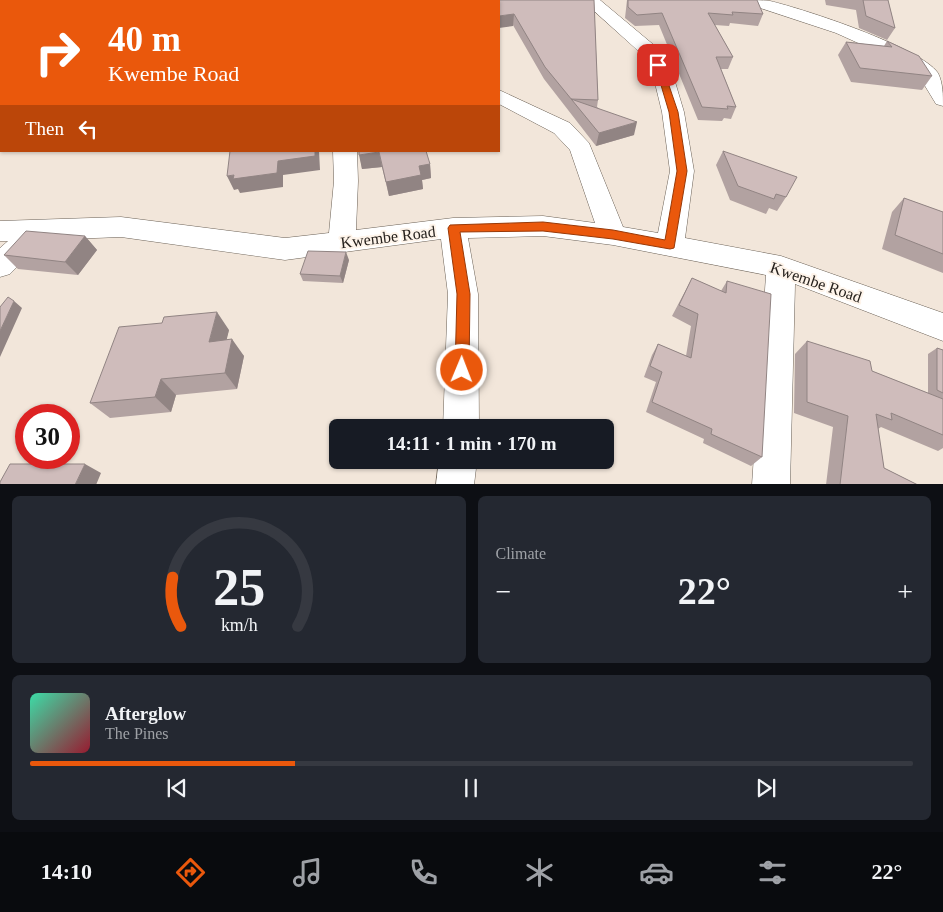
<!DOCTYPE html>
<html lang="en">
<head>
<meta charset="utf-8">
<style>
  :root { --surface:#171b24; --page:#242831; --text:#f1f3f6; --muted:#9ea1a6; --line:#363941; --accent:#ea580c }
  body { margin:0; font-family:"Times New Roman",serif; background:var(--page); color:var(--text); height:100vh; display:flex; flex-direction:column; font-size:19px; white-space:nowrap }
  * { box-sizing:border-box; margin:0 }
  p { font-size:16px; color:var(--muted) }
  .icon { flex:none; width:28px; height:28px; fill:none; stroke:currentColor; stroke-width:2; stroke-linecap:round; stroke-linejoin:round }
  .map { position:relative; height:484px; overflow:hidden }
  .panel { display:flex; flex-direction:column; gap:12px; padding:12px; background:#0d0f14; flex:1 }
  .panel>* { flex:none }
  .top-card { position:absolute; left:0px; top:0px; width:500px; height:152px; box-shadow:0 1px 4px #0004; background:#ea580c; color:#fff; overflow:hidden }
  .speed { position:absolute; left:15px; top:404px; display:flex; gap:10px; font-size:25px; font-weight:700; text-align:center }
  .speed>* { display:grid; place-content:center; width:65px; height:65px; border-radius:50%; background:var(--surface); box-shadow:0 1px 4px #0004; line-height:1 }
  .speed .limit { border:8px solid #d22; background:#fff; color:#111 }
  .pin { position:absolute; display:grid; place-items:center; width:42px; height:42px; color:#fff; margin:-21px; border-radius:10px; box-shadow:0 2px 8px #0006 }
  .me { position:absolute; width:55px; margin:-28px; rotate:1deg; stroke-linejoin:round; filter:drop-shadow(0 0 4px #0008) }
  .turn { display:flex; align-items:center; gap:18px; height:105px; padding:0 25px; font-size:22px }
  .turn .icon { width:65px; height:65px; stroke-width:2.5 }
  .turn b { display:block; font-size:35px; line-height:42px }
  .then { display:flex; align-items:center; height:48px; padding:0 25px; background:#0003; gap:10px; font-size:19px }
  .big { font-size:38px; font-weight:600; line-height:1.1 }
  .panel .tile { flex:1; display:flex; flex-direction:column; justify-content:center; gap:8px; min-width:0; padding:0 18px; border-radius:8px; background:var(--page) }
  .panel .dial { align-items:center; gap:0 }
  .dial svg { height:130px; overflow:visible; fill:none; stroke:var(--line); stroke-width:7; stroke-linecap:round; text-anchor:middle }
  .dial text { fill:var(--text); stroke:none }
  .song { display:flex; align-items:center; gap:15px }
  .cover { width:60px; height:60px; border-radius:8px; background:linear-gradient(135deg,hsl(160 70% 55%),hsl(350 70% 35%)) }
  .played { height:5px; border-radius:2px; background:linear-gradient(90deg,var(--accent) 30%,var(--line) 30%) }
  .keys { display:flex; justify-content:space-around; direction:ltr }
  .heat { display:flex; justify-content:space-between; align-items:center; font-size:28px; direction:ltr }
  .panel .tiles { flex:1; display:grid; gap:12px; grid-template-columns:1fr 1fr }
  .tile:last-child { grid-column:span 2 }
  .trip { position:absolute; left:329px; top:419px; width:285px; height:50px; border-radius:8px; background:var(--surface); box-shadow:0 1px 4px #0004; font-weight:600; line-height:50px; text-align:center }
  .menu { display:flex; height:80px; justify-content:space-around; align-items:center; background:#090b0e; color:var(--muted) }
  .menu .icon { width:35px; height:35px }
  .menu .selected { color:var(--accent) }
  .menu b { font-size:22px; color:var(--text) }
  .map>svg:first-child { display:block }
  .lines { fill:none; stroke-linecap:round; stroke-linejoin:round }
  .minor-casing { stroke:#6b6156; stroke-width:1 }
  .minor { fill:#fff; fill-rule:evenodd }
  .wall { fill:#b2a2a1 }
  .shaded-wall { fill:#918483 }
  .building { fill:#cfbcbb; stroke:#918483 }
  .route { fill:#ea580c; stroke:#983908 }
  .labels { text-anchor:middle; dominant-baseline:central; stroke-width:4; stroke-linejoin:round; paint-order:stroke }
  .street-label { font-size:16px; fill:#26211d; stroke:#fef4ea }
</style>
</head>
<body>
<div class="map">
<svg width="943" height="485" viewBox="0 0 943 485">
  <rect width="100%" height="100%" fill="#f2e6da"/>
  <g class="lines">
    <defs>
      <path id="minor" d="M 582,0 L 600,0 L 661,51 L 673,75 L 684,112 L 694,171 L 685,238 L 781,256 L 943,313 L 943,341 L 795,284 L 790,485 L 752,485 L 766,275 L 613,245 L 543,236 L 468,238 L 478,294 L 479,428 L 443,428 L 448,294 L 441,239 L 285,260 L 121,237 L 43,240 L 10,274 L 0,277 L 0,248 L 8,241 L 0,241 L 0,221 L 121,217 L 285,238 L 329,233 L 334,181 L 333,151 L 357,151 L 358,181 L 356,230 L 453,218 L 543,216 L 595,223 L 570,150 L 554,133 L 499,104 L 499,90 L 570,123 L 589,143 L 623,227 L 658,233 L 670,171 L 662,112 L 653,75 L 646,58 Z
        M 743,0 C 751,0 761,0 770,1 C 804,9 920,47 938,73 C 943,83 943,95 943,106 L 936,104 L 916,71 L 898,61 L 836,33 L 745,3 Z
        M 439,460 L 477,460 L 474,485 L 436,485 Z"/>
    </defs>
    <use href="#minor" class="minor-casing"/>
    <use href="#minor" class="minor"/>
  </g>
  <path class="wall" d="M 0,0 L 85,0 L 85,1 L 1,1 L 1,74 L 0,74 Z
    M 594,0 L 598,100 L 597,107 L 634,135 L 596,146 L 544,79 L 499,1 Z
    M 627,0 L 757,0 L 763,14 L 758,26 L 730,23 L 729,26 L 715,25 L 733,57 L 728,69 L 721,69 L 736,107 L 731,119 L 724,118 L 722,121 L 698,120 L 659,25 L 635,26 L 625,18 Z
    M 825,0 L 888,0 L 895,28 L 887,40 L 859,28 L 856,10 L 826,5 Z
    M 887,41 L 932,76 L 922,90 L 851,82 L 838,55 L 846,42 L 884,46 Z
    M 359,151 L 430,164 L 431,178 L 422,180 L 423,189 L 389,196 L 382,167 L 362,169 Z
    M 723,151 L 786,197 L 777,211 L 769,208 L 766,214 L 730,200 L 716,165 Z
    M 904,198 L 943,212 L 943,273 L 882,249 L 892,212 Z
    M 85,236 L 97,250 L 78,275 L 18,269 L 4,255 Z
    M 349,260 L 343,283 L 303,281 L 300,274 Z
    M 692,278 L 721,291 L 727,281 L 762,457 L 751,466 L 703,443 L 704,439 L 646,412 L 656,382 L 644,377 L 652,355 L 658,344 L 686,356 L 691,326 L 672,316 Z
    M 229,330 L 226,340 L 244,356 L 237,389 L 176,395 L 171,412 L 110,418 L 90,403 Z
    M 807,341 L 872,371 L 928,393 L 928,354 L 937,348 L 943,350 L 943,448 L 938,451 L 881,427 L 878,429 L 884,468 L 918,485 L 826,485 L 833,427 L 794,413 L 795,354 Z"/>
  <path class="shaded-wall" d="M 2,0 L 17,0 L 16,1 L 1,1 L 1,16 L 0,16 L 0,2 Z
    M 68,0 L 85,0 L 85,1 L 67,1 Z
    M 514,14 L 513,26 L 499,28 L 499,16 Z
    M 637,122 L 634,135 L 596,146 L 599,133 Z
    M 499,127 L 500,127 L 499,141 Z
    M 315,151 L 319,151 L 320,170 L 283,175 L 283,187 L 240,193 L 238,189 L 234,190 L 227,176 L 234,175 L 278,161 Z
    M 379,152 L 382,167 L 362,169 L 359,155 Z
    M 430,164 L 431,178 L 422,180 L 423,189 L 389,196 L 386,182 L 419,166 Z
    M 85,236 L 97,250 L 78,275 L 65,262 Z
    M 346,252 L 349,260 L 343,283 L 340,276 Z
    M 14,301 L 22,308 L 0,357 L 0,331 Z
    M 217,312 L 229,330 L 222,359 L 209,342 Z
    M 232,339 L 244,356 L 237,389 L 225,373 Z
    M 161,379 L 176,395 L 171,412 L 155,397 Z
    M 85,464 L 101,473 L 96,485 L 75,485 Z"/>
  <path class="building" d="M 15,0 L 68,0 L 67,1 L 14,1 Z
    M 259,0 L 335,0 L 334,1 L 259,1 Z
    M 378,0 L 594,0 L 598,100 L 571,99 L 637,122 L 599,133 L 545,67 L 514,14 L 499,16 L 499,1 L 379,1 Z
    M 628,0 L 757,0 L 763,14 L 732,12 L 733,15 L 708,13 L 733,57 L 716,57 L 736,107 L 727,106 L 728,109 L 702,107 L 662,13 L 637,15 L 628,7 Z
    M 863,0 L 888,0 L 895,28 L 866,16 Z
    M 1,15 L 1,55 L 0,56 L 0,17 Z
    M 887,41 L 919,56 L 932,76 L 860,68 L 846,42 L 892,47 Z
    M 230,151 L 315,151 L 315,156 L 278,161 L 277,173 L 233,179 L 234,175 L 227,176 Z
    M 359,151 L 426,151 L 430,164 L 419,166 L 421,175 L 386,182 L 379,152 L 359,155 Z
    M 723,151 L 797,177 L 786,197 L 776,194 L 774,199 L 738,186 Z
    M 904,198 L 943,212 L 943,254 L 895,235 Z
    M 26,231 L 85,236 L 65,262 L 4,255 Z
    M 308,251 L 346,252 L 340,276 L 300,274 Z
    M 692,278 L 726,293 L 727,281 L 771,294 L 762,457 L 711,434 L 712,429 L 652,402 L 662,372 L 650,366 L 658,344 L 691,358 L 698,314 L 679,305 Z
    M 8,297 L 14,301 L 0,331 L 0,307 Z
    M 217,312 L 209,342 L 232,339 L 225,373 L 161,379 L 155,397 L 90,403 L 119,327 L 162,323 L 164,317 Z
    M 807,341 L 870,361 L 872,371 L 943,399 L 943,435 L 891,413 L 892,420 L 876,414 L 884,468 L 918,485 L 840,485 L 848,416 L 807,402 Z
    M 937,348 L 943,350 L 943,393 L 937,390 Z
    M 10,464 L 85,464 L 75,485 L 0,485 L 0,482 Z"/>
  <path class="route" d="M 658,62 L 662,65 L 678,112 L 687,171 L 674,248 L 670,249 L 613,239 L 543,231 L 460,232 L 470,294 L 469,370 L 467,375 L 462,377 L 457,375 L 455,370 L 457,294 L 448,228 L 450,225 L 543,222 L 613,230 L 665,240 L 677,171 L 669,112 L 655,65 Z"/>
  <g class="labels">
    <g class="street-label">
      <text transform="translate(388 237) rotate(-7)">Kwembe Road</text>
      <text transform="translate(816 282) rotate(19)">Kwembe Road</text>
    </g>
  </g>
</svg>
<div class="speed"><div class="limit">30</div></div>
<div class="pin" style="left:658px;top:65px;background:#d93025"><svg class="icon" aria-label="arrive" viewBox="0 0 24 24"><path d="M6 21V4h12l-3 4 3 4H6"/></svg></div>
<svg class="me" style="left:462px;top:370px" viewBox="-20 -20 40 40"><circle r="17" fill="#ea580c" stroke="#fff" stroke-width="3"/><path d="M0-11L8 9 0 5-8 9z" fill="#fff"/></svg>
<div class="trip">14:11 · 1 min · 170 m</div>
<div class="top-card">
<div class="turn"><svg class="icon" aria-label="right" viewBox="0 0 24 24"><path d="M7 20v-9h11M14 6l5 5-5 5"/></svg><div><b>40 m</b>Kwembe Road</div></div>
<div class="then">Then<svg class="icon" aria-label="left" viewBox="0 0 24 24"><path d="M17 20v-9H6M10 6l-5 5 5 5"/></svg></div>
</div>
</div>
<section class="panel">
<div class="tiles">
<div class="tile dial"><svg viewBox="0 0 100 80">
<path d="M14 69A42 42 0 1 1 86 69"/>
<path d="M14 69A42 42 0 0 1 9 39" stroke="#ea580c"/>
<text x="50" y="56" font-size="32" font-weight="700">25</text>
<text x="50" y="72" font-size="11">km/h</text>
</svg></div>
<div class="tile"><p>Climate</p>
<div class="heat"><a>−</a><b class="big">22°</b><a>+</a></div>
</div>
<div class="tile">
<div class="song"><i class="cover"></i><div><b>Afterglow</b><p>The Pines</p></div></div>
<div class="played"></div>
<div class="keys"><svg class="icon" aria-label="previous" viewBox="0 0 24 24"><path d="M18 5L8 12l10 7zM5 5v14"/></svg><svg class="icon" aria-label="pause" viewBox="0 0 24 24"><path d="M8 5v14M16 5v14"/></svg><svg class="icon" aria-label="next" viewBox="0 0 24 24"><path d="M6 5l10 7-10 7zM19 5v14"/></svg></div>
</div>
</div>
</section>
<nav class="menu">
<b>14:10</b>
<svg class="icon selected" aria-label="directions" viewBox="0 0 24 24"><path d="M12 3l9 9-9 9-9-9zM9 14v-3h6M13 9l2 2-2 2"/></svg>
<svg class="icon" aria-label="music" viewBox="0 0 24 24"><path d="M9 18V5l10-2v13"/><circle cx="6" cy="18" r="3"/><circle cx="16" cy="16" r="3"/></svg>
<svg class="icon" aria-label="phone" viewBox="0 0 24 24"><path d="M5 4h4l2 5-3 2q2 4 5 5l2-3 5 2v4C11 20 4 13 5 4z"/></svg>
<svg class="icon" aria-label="climate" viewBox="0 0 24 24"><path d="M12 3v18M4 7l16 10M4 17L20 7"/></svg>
<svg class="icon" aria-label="car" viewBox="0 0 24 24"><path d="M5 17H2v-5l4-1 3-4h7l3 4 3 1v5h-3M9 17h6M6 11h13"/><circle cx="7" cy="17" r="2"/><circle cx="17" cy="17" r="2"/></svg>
<svg class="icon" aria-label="filters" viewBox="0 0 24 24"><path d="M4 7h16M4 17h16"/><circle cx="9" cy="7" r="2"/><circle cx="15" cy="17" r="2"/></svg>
<b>22°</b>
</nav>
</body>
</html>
